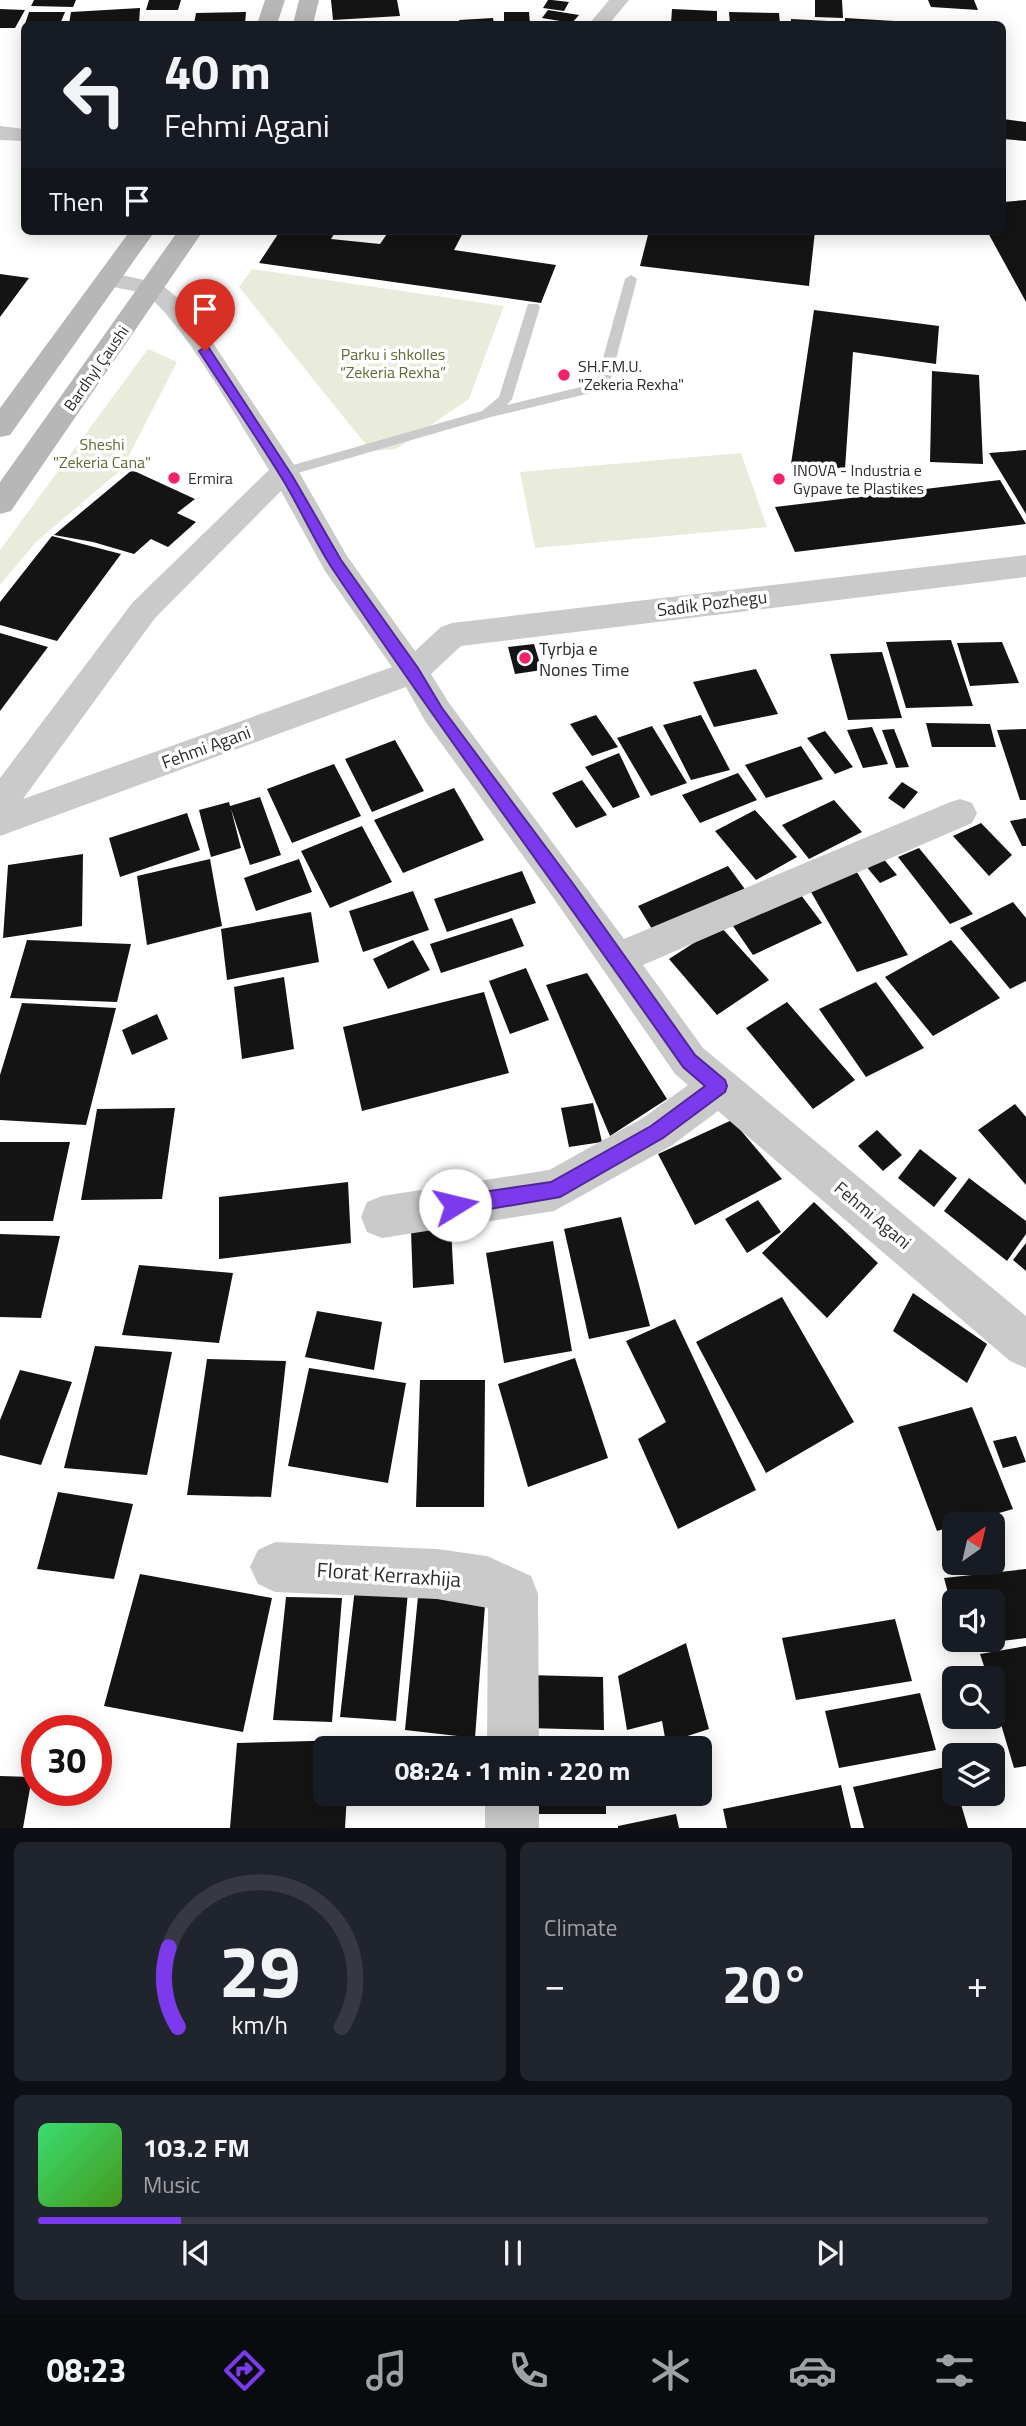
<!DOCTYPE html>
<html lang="en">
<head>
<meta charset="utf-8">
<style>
  :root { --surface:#171b24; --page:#20242c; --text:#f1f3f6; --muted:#9ea1a6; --line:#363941; --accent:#7c3aed }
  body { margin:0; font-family:"Titillium Web",sans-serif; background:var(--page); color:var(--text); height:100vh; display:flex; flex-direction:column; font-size:26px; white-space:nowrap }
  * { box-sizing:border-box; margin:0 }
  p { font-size:23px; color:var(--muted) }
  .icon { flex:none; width:38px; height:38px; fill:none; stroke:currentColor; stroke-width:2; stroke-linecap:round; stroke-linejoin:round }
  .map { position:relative; height:1828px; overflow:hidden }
  .sheet { display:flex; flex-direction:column; gap:14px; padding:14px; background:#0d0f14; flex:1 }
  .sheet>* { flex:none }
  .banner { position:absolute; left:21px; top:21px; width:985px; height:214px; border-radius:10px; box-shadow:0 4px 18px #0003; background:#171b24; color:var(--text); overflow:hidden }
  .needle { width:46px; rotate:34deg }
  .controls { position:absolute; left:942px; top:1512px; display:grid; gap:14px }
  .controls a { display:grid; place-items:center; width:63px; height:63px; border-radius:10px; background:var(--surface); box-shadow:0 4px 18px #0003; font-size:35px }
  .speed { position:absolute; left:21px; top:1715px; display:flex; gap:14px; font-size:35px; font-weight:700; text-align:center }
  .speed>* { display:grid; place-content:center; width:91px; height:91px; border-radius:50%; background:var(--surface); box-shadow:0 4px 18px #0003; line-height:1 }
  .speed .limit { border:10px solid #d22; background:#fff; color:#111 }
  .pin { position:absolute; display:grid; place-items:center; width:60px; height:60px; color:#fff; margin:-72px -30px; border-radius:50% 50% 50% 0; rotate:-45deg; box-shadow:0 0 7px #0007 }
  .pin .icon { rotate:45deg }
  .me { position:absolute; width:77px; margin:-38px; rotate:81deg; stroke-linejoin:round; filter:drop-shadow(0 0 5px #0008) }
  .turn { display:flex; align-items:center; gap:24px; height:147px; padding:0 28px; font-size:32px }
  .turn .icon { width:91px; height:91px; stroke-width:2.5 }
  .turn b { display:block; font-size:49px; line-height:60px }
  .then { display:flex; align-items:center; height:66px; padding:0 28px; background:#0003; gap:14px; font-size:26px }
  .big { font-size:52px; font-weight:700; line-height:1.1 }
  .sheet .card { flex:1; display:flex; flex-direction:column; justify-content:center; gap:10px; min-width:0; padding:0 24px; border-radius:10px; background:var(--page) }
  .sheet .dial { align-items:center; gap:0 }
  .dial svg { height:182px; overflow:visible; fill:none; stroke:var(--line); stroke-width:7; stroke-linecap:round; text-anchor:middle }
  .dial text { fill:var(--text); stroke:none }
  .song { display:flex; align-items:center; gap:21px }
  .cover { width:84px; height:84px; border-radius:10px; background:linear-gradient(135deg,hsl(140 70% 55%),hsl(100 70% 35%)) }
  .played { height:7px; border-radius:4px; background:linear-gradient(90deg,var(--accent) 15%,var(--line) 15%) }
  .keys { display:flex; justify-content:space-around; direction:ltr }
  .heat { display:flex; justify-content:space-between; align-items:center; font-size:38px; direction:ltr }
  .sheet .tiles { flex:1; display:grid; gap:14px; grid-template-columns:1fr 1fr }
  .card:last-child { grid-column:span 2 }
  .trip { position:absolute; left:313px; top:1736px; width:399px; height:70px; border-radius:10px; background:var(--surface); box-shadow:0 4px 18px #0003; font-weight:700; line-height:70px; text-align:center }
  .menu { display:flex; height:112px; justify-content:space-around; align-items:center; background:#090b0e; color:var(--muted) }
  .menu .icon { width:49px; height:49px }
  .menu .current { color:var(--accent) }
  .menu b { font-size:32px; color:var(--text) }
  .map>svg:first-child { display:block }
  .green { fill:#e9ecda }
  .building { fill:#141414 }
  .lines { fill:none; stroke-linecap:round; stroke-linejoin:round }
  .service { fill:#cacaca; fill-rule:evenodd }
  .minor { fill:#cacaca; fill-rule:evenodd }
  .secondary { fill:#b7b7b7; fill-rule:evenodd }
  .route { fill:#7c3aed; stroke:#51269a; stroke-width:2 }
  .poi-dot { fill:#f2226b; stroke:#fff; stroke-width:2.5 }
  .labels { text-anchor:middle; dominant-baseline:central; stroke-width:7; stroke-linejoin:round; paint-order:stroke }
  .far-park-label { font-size:16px; fill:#5f6c38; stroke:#fff }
  .far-poi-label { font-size:16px; fill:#2d2d2d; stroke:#fff; text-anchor:start }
  .far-street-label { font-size:16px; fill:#2d2d2d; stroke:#fff }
  .street-label { font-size:18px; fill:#2d2d2d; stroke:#fff }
  .poi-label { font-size:18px; fill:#2d2d2d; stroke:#fff; text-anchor:start }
  .near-street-label { font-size:21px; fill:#2d2d2d; stroke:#fff }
</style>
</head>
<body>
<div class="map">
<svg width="1026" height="1828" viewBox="0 0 1026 1828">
  <rect width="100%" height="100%" fill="#fff"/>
  <path class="green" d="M 252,269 L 504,306 L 469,399 L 396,449 L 371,451 L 239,287 Z
    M 148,349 L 177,362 L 122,469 L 37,541 L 0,585 L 0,550 Z
    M 741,453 L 767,527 L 535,548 L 520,472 Z"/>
  <path class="building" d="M 34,0 L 76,0 L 73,7 L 31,6 Z
    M 149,0 L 181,0 L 178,10 L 146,10 Z
    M 331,0 L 397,0 L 400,16 L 333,20 Z
    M 548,0 L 552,0 L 569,2 L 564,11 L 543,8 Z
    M 815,0 L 842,0 L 843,18 L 815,17 Z
    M 928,0 L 974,0 L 978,10 L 931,7 Z
    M 140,8 L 139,24 L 69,24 L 71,12 Z
    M 0,9 L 25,10 L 15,28 L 0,28 Z
    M 672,9 L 717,11 L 717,24 L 671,24 Z
    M 548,10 L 579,15 L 572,23 L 542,18 Z
    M 29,12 L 65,12 L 60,24 L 25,24 Z
    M 246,12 L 245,24 L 194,24 L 196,13 Z
    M 504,12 L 529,12 L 530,24 L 504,24 Z
    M 729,12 L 779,13 L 780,24 L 730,24 Z
    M 493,18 L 494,24 L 460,24 L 459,20 Z
    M 845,18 L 894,21 L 895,24 L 845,24 Z
    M 791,19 L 828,21 L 829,24 L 791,24 Z
    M 1003,119 L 1026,122 L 1026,141 L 1003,139 Z
    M 1026,200 L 1026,302 L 987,231 L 1003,231 L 1003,202 Z
    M 280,231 L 336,231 L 331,239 L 380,244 L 389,231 L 464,231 L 454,250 L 556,265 L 541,303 L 259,263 Z
    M 649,231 L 815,231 L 809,286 L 640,266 Z
    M 0,274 L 29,278 L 0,317 Z
    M 814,310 L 939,326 L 936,364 L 853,352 L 845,469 L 791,464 Z
    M 932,371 L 979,375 L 983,464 L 930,462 Z
    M 1026,450 L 1026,514 L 989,453 Z
    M 132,470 L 195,499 L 177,513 L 196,522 L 168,547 L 151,539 L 134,554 L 93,542 L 54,535 Z
    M 1000,480 L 1026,524 L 795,552 L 775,507 Z
    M 52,536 L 121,554 L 57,641 L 0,625 L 0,602 Z
    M 0,633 L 48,647 L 0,711 Z
    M 951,640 L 973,706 L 906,708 L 886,642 Z
    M 1002,642 L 1019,683 L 970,686 L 957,643 Z
    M 534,644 L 542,670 L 515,674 L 508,647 Z
    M 882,652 L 902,718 L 848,720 L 830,654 Z
    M 756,669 L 778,714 L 714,727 L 693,682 Z
    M 596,715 L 618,747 L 592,756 L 570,724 Z
    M 701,715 L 730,770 L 691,780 L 663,725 Z
    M 926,723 L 990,724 L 996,747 L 932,747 Z
    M 652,726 L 687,783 L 651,796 L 617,738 Z
    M 872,727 L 888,764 L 863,768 L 847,730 Z
    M 894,729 L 909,767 L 896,768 L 882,730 Z
    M 1026,729 L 1026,800 L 1020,800 L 997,730 Z
    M 825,731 L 853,767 L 835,774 L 807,738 Z
    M 395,740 L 424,791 L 372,812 L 345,759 Z
    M 801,746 L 823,779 L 766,798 L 745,765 Z
    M 619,753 L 640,797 L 613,808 L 585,767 Z
    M 334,764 L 361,816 L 292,843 L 267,789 Z
    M 738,773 L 757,800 L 700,823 L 682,795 Z
    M 582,780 L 607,815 L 576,828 L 552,793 Z
    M 902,782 L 918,792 L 904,809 L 888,798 Z
    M 454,788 L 484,840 L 403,873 L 374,820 Z
    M 260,797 L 281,855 L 250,865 L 231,809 L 241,848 L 211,857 L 199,810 L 229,802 L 230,806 Z
    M 834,800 L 862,832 L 809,859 L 782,825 Z
    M 755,810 L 797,857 L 756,880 L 715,831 Z
    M 187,813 L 200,850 L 120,877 L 109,838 Z
    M 1026,818 L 1026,846 L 1022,846 L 1010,821 Z
    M 981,823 L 1012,855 L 989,876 L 953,836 Z
    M 362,826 L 392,882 L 330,908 L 301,851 Z
    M 919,848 L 973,914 L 950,924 L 898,857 Z
    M 83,854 L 82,926 L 3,938 L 8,865 Z
    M 882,857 L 897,875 L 880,883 L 865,865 Z
    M 210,859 L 222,926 L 147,945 L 137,876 Z
    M 299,859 L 312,892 L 256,911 L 244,878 Z
    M 728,866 L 747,892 L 655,934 L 638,906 Z
    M 855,869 L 908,955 L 857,972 L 807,885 Z
    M 522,871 L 536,903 L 447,932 L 434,899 Z
    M 413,891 L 429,930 L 363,952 L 349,911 Z
    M 801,895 L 822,923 L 753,955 L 733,926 Z
    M 1013,902 L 1026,918 L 1026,981 L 1010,989 L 960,928 Z
    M 311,912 L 319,962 L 227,980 L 221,929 Z
    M 512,918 L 524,946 L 441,973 L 430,944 Z
    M 720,926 L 769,980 L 717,1015 L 669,959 Z
    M 27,940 L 131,944 L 117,1002 L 10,998 Z
    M 413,940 L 430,970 L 388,989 L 373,959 Z
    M 951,940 L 1000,998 L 933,1036 L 885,977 Z
    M 526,968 L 549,1020 L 510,1034 L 489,981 Z
    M 587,973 L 667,1099 L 610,1136 L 546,985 Z
    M 284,977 L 294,1049 L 242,1059 L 234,987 Z
    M 876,982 L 924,1048 L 866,1077 L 819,1009 Z
    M 484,992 L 509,1073 L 362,1111 L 343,1027 Z
    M 787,1002 L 855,1080 L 813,1109 L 746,1028 Z
    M 22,1003 L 116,1008 L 86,1125 L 0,1120 L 0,1075 Z
    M 157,1014 L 168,1039 L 132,1055 L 122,1030 Z
    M 593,1103 L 602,1142 L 569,1147 L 561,1108 Z
    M 1015,1104 L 1026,1117 L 1026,1185 L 978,1130 Z
    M 175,1108 L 162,1199 L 81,1200 L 97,1109 Z
    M 732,1120 L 782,1179 L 695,1225 L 658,1154 Z
    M 877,1130 L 902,1155 L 883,1171 L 858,1146 Z
    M 0,1142 L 70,1142 L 53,1221 L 0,1221 Z
    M 920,1149 L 957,1178 L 934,1207 L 898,1178 Z
    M 969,1178 L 1026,1221 L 1026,1234 L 1007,1261 L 944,1211 Z
    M 348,1182 L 351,1243 L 219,1259 L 219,1197 Z
    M 758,1200 L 781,1232 L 747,1253 L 725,1219 Z
    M 814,1202 L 878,1263 L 827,1318 L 762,1253 Z
    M 621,1217 L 650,1326 L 589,1339 L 564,1229 Z
    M 451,1228 L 454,1284 L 413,1288 L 411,1231 Z
    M 0,1234 L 60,1236 L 41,1318 L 0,1317 Z
    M 553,1241 L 572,1351 L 504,1363 L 486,1253 Z
    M 1026,1243 L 1026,1271 L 1013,1260 Z
    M 139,1265 L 233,1273 L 219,1343 L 122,1335 Z
    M 913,1293 L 987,1344 L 967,1383 L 893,1331 Z
    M 782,1297 L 854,1422 L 766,1473 L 696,1342 Z
    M 317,1311 L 382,1322 L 374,1370 L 305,1357 Z
    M 675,1319 L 756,1490 L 678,1529 L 638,1439 L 666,1422 L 626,1341 Z
    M 95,1346 L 172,1352 L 147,1475 L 64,1468 Z
    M 575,1358 L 608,1458 L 528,1487 L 498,1384 Z
    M 207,1359 L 286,1361 L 271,1497 L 187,1495 Z
    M 309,1368 L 406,1383 L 388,1483 L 288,1466 Z
    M 20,1370 L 72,1382 L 41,1465 L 0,1455 L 0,1420 Z
    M 420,1380 L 485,1380 L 484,1507 L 416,1507 Z
    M 972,1407 L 1013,1509 L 937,1531 L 898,1427 Z
    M 1016,1436 L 1026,1462 L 1003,1468 L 993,1441 Z
    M 58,1492 L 133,1504 L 114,1579 L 37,1569 Z
    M 1026,1569 L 1026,1638 L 961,1646 L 960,1640 L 992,1640 L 992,1601 L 954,1601 L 953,1611 L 944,1578 Z
    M 140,1574 L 272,1598 L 243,1732 L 104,1706 Z
    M 419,1586 L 486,1592 L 475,1738 L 405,1730 Z
    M 355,1588 L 408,1592 L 396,1721 L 340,1717 Z
    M 286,1597 L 342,1598 L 332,1722 L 273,1720 Z
    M 895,1619 L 912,1681 L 796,1700 L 782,1638 Z
    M 686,1643 L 709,1729 L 666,1743 L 662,1721 L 627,1730 L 618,1676 Z
    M 1026,1646 L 1026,1766 L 1014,1768 L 992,1694 L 992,1678 L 988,1678 L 980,1654 Z
    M 528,1675 L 603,1677 L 604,1730 L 527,1728 Z
    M 920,1693 L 936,1750 L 839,1768 L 825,1711 Z
    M 349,1740 L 348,1748 L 326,1748 L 326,1794 L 347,1794 L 345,1828 L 230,1828 L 237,1743 Z
    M 950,1766 L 954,1794 L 958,1794 L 968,1828 L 864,1828 L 853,1787 Z
    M 0,1776 L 32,1777 L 23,1828 L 0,1828 Z
    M 841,1785 L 851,1828 L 727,1828 L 723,1809 Z
    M 527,1794 L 606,1794 L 606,1814 L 527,1814 Z
    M 676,1814 L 679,1828 L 618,1828 L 618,1826 Z"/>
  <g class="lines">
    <path class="service" d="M 631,275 L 637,279 L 610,382 L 599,391 L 491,417 L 284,477 L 277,472 L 279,469 L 482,411 L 499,397 L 528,304 L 538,304 L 540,307 L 512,399 L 507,405 L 589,385 L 597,380 L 625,279 Z"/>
    <path class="minor" d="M 609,0 L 629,0 L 609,24 L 589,24 Z
      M 0,126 L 24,129 L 24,141 L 0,140 Z
      M 109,272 L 161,284 L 179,299 L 201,325 L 299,472 L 347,556 L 415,651 L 441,627 L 452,623 L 1026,555 L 1026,577 L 461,646 L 431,674 L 449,703 L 624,939 L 948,803 L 960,799 L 972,803 L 977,813 L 972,823 L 643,965 L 703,1048 L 1026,1316 L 1026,1368 L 1010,1361 L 718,1111 L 671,1146 L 554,1211 L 382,1238 L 367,1232 L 361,1217 L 367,1202 L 382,1196 L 549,1170 L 643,1118 L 688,1085 L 675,1074 L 555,900 L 425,721 L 406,687 L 0,836 L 0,778 L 133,602 L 269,470 C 246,434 176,309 143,294 C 130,289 114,288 100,284 L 97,279 L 100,274 ZM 281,491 L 325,571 L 392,667 L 23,799 L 155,618 Z
      M 275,1542 L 437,1549 L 487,1556 L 531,1576 L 538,1594 L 539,1748 L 487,1748 L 488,1608 L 437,1599 L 275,1592 L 258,1584 L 250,1567 L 258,1550 Z
      M 485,1794 L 539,1794 L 539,1828 L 485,1828 Z"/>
    <path class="secondary" d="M 265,0 L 285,0 L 277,24 L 257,24 Z
      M 299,0 L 319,0 L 313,24 L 293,24 Z
      M 130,231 L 155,231 L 10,435 L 0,437 L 0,408 Z
      M 178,231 L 203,231 L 11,511 L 0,514 L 0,482 Z"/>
  </g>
  <path class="route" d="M 205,347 L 209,348 L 293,477 L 341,560 L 418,668 L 442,708 L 574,885 L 695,1055 L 725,1080 L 727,1086 L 725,1092 L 663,1138 L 560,1197 L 455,1215 L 449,1212 L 446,1205 L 449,1199 L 455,1196 L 551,1182 L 651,1126 L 705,1086 L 683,1067 C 567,900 445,737 332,568 C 314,540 300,508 283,480 C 256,436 227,394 199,351 Z"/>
  <g class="poi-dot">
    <circle cx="564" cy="375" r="7"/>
    <circle cx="174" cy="478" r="7"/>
    <circle cx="779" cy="479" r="7"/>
    <circle cx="525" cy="658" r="7"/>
  </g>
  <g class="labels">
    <g class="far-park-label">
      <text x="393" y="354">Parku i shkolles<tspan x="393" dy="18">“Zekeria Rexha”</tspan></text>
      <text x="102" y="444">Sheshi<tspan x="102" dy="18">"Zekeria Cana"</tspan></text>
    </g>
    <g class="far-poi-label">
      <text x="578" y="366">SH.F.M.U.<tspan x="578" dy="18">"Zekeria Rexha"</tspan></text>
      <text x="793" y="470">INOVA - Industria e<tspan x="793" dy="18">Gypave te Plastikes</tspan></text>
      <text x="188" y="478">Ermira</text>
    </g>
    <g class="far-street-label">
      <text transform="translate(96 368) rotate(-55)">Bardhyl Çaushi</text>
    </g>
    <g class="street-label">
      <text transform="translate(712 603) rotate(-7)">Sadik Pozhegu</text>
      <text transform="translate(206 747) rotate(-20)">Fehmi Agani</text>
      <text transform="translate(873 1215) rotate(40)">Fehmi Agani</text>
    </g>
    <g class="poi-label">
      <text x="539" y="648">Tyrbja e<tspan x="539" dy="21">Nones Time</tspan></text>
    </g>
    <g class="near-street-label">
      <text transform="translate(389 1574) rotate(4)">Florat Kerraxhija</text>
    </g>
  </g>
</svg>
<div class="controls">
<a><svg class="needle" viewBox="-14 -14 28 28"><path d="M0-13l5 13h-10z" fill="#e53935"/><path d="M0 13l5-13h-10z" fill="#9ea1a6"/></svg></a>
<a><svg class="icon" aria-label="sound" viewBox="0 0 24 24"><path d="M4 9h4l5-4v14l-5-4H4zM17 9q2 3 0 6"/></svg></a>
<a><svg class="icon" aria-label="search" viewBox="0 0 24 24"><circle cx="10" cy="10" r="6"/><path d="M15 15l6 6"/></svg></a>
<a><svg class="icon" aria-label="layers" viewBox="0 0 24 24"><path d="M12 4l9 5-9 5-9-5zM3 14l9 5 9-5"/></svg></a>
</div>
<div class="speed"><div class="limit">30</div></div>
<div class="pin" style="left:205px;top:351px;background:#d93025"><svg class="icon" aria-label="arrive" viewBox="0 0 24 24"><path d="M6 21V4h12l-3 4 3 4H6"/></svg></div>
<svg class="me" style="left:455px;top:1205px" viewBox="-20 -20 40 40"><circle r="19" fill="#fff"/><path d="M0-13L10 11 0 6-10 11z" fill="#7c3aed"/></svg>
<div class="trip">08:24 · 1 min · 220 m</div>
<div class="banner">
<div class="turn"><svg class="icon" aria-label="left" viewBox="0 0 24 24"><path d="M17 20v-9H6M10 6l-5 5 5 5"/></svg><div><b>40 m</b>Fehmi Agani</div></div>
<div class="then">Then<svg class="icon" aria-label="arrive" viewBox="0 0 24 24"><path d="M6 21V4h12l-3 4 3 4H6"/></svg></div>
</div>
</div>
<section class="sheet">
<div class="tiles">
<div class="card dial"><svg viewBox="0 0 100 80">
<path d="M14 69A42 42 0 1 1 86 69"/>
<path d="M14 69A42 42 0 0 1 10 34" stroke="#7c3aed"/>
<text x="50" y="56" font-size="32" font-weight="700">29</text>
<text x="50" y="72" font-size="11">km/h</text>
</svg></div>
<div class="card"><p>Climate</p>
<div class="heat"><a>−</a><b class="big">20°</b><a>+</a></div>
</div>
<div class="card">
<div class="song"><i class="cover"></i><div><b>103.2 FM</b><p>Music</p></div></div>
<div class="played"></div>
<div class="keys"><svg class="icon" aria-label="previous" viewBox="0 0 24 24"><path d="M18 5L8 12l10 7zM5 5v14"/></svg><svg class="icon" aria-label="pause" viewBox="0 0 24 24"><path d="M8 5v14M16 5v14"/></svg><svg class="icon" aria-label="next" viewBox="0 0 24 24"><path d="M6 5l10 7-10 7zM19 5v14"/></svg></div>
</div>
</div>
</section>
<nav class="menu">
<b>08:23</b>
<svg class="icon current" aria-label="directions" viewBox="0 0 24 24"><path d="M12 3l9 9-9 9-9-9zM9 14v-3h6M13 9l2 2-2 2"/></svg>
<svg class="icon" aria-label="music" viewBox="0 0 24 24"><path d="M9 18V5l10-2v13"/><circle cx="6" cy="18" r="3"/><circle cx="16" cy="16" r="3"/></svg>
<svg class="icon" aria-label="phone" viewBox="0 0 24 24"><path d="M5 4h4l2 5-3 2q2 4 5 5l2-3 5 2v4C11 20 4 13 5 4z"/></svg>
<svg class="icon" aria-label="climate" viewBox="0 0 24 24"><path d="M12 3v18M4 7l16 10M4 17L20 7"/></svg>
<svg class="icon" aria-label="car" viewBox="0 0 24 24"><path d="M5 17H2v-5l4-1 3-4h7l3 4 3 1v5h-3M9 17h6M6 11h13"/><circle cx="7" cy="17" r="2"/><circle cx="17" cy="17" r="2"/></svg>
<svg class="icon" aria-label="filters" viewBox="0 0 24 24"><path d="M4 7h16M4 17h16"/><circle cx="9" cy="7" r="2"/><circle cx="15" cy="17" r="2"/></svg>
</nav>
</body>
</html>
